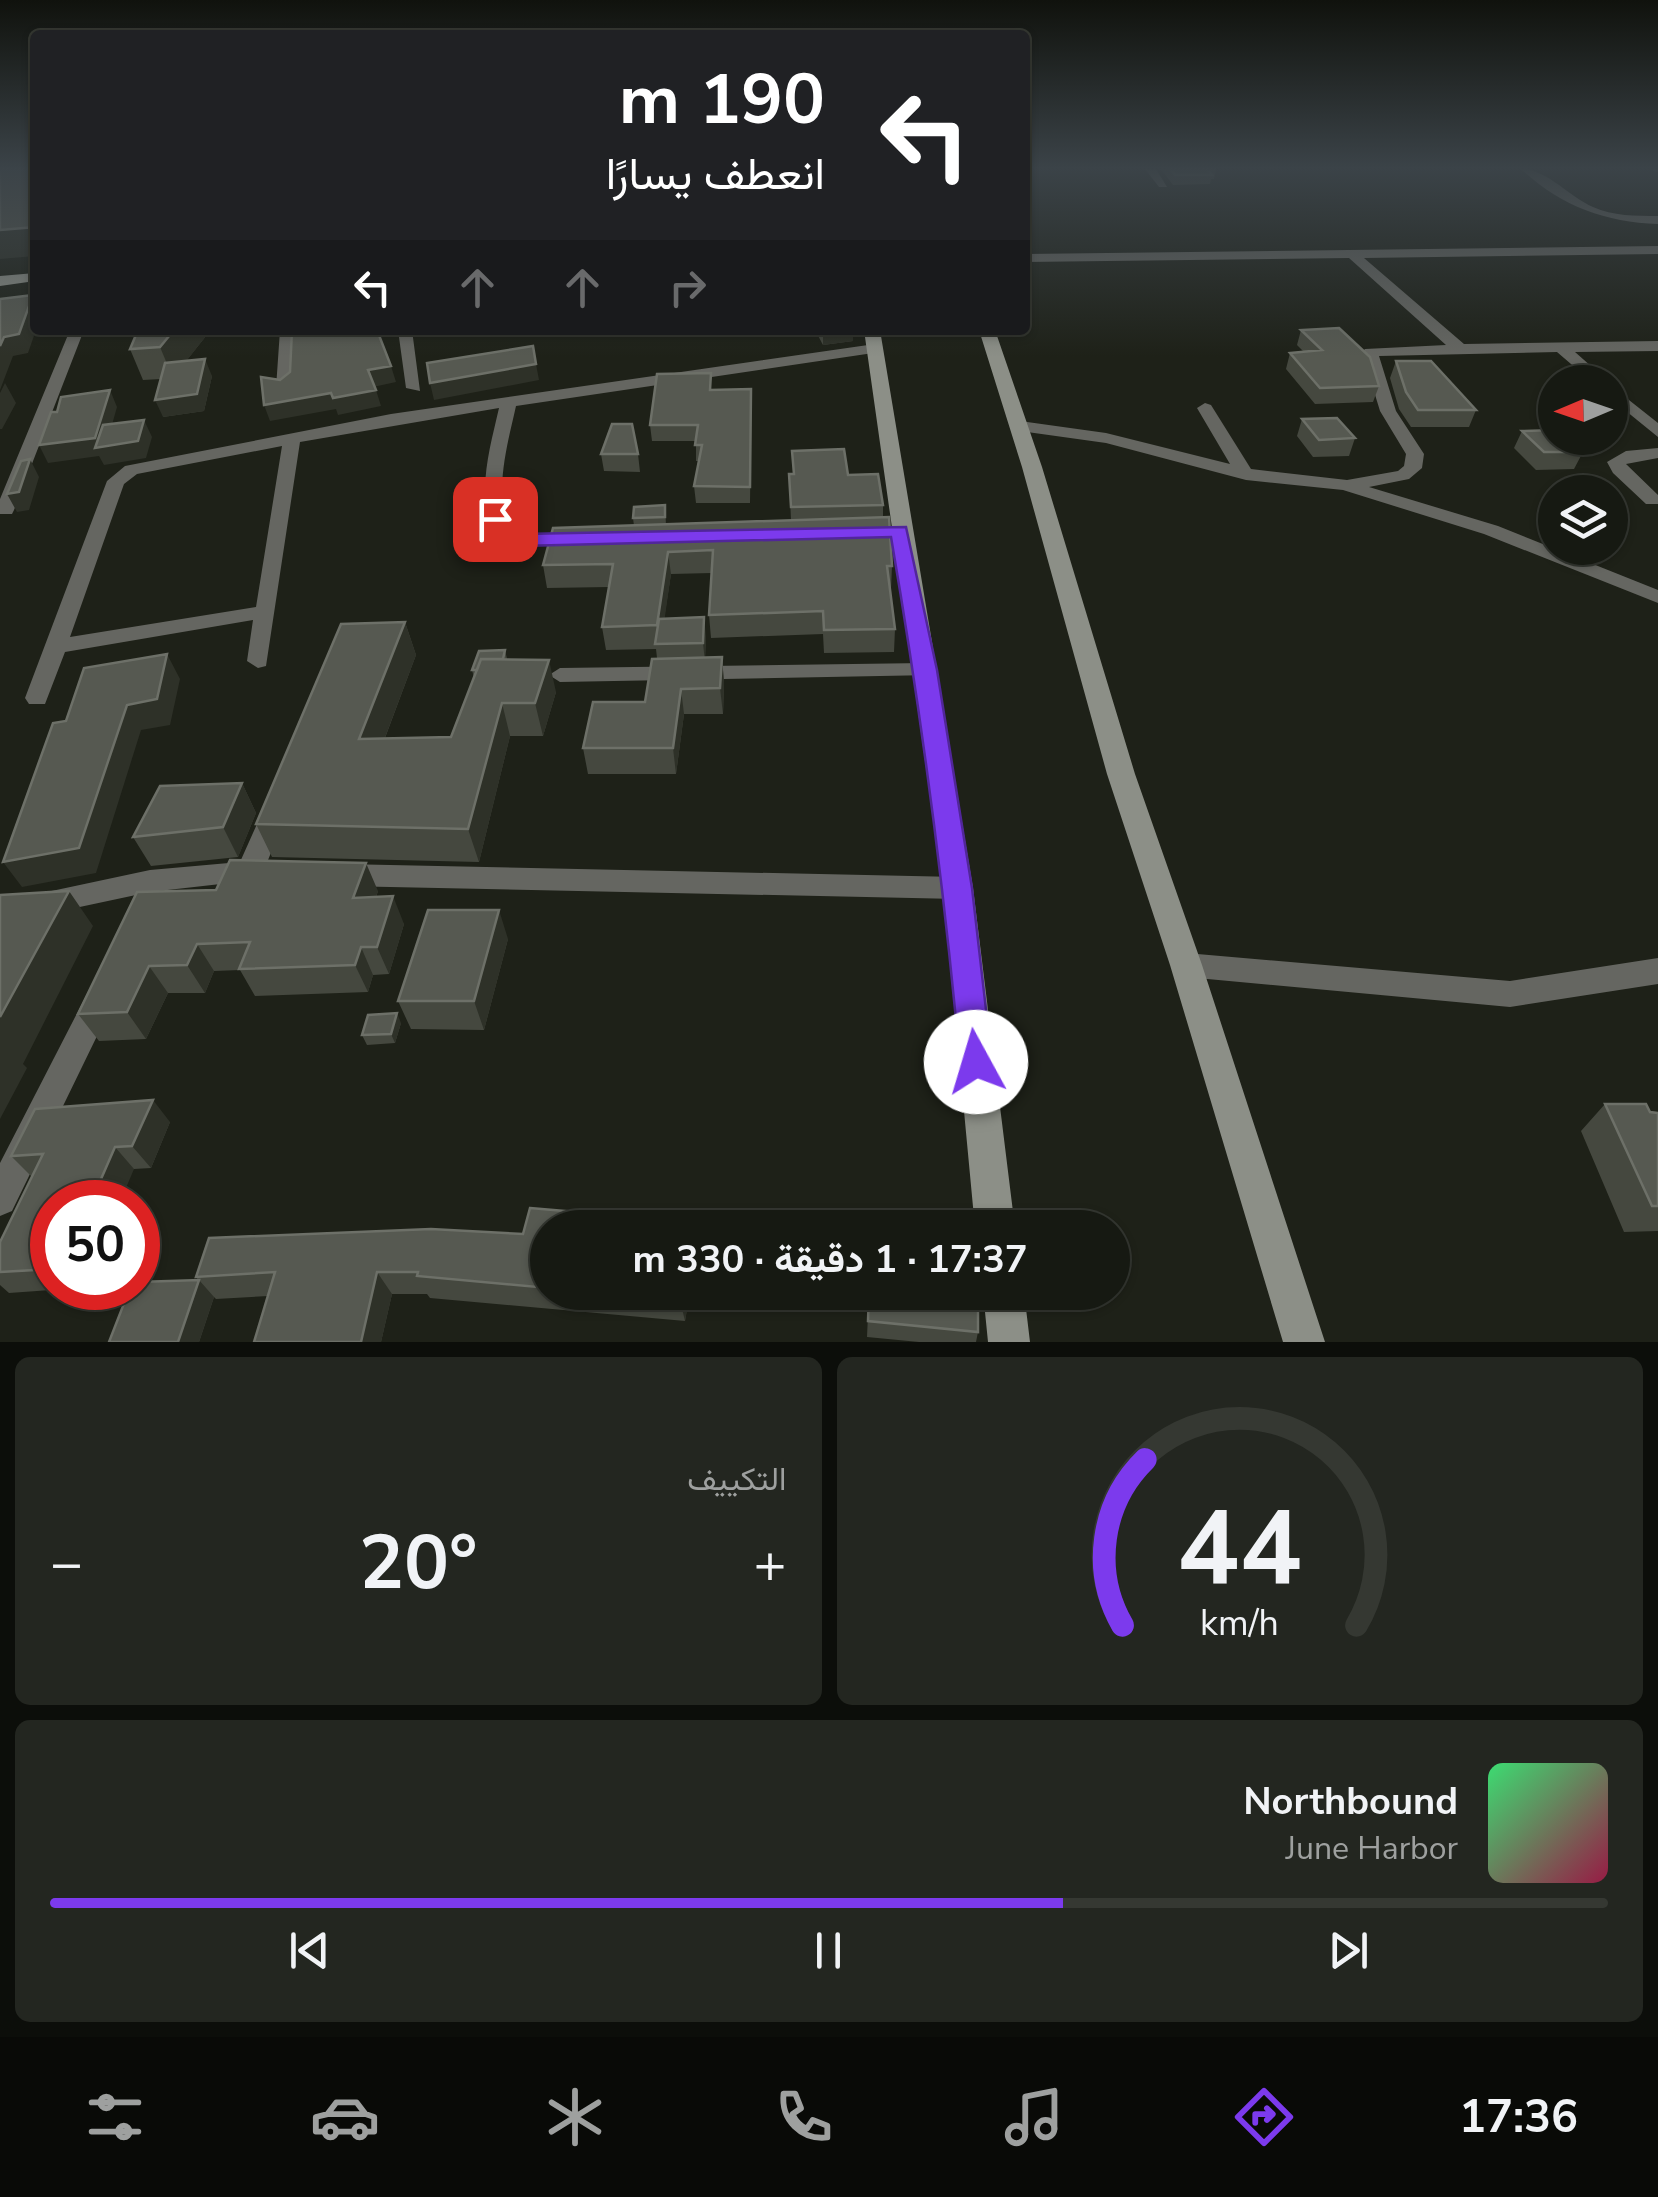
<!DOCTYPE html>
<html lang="ar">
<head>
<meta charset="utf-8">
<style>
  :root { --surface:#161912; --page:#232620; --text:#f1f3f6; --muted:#9ea09f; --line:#353832; --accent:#7c3aed }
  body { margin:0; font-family:"Nunito Sans",Vazirmatn,sans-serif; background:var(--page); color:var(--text); direction:rtl; height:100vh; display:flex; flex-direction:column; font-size:38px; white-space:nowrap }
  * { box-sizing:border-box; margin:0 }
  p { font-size:32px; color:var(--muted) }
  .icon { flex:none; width:55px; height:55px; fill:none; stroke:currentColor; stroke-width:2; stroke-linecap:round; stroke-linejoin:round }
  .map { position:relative; height:1342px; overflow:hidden; direction:ltr }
  .side { display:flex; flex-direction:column; gap:15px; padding:15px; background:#0c0e0a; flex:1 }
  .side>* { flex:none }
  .banner { position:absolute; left:30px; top:30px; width:1000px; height:305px; border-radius:10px; box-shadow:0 2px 8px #0004,0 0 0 2px var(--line); direction:rtl; background:#202124; color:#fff; overflow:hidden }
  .needle { width:65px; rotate:268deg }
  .tools { position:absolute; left:1538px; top:365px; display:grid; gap:20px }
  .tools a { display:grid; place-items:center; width:90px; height:90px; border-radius:50%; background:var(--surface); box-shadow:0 2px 8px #0004,0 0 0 2px var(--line); font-size:50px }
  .speed { position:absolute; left:30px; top:1180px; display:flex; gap:20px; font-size:50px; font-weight:700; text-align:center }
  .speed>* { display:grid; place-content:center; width:130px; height:130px; border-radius:50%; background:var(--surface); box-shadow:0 2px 8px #0004,0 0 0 2px var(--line); line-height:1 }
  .speed .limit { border:15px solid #d22; background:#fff; color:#111 }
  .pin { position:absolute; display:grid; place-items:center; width:85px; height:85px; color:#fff; margin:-42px; border-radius:20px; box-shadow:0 5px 15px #0006 }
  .me { position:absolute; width:110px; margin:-55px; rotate:354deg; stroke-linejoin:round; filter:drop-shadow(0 0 8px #0008) }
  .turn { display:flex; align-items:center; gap:35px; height:210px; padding:0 40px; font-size:45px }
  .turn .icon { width:130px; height:130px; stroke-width:2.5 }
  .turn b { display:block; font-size:70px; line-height:85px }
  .lanes { display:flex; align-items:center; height:95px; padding:0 40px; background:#0003; justify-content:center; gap:50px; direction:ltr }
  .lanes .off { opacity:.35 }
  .big { font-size:75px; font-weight:700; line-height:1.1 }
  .side .widget { flex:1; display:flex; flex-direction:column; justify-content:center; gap:15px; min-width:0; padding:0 35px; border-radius:15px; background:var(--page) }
  .side .dial { align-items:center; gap:0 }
  .dial svg { height:260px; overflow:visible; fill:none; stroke:var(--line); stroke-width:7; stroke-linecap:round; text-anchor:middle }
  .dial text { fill:var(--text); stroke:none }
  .song { display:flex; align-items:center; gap:30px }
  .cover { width:120px; height:120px; border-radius:15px; background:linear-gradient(135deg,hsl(140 70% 55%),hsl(340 70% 35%)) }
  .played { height:10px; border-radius:5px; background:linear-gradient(90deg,var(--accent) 65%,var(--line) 65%) }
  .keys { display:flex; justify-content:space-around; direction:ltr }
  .heat { display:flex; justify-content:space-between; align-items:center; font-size:55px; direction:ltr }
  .side .tiles { flex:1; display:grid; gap:15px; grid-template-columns:1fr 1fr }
  .widget:last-child { grid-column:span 2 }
  .trip { position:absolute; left:530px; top:1210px; width:600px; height:100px; border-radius:50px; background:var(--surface); box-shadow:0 2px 8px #0004,0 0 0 2px var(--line); font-weight:700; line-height:100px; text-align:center; direction:rtl }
  .menu { display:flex; height:160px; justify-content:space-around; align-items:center; background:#090a07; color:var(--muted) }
  .menu .icon { width:70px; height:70px }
  .menu .selected { color:var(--accent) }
  .menu b { font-size:45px; color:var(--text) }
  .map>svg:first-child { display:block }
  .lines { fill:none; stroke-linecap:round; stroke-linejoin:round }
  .street { fill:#656661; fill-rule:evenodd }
  .secondary { fill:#8c8f87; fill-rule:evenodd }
  .wall { fill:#45483f }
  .shaded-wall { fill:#2e3128 }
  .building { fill:#565951; stroke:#6d7068; stroke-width:2.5 }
  .route { fill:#7c3aed; stroke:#51269a; stroke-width:2.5 }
</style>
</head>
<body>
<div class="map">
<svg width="1658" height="1342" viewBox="0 0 1658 1342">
  <rect width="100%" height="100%" fill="#1e2118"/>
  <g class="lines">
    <path class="street" d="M 1145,169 L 1156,169 L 1167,187 L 1159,187 Z
      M 1521,169 C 1547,169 1569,197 1593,207 C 1613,216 1636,216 1658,216 L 1658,224 C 1604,222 1561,206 1521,169 Z
      M 1652,169 L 1658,169 L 1658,172 L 1653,171 Z
      M 1658,246 L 1658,254 L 1364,258 L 1464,344 L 1658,341 L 1658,351 L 1575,352 L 1609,382 L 1592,382 L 1557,352 L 1379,356 L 1396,411 L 1424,454 L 1422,468 L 1409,479 L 1369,487 L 1498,526 L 1658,590 L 1658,603 L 1484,534 L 1343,490 L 1246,480 L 1106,443 L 1020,431 L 1012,426 L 1020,421 L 1106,433 L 1230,464 L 1197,408 L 1205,403 L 1211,405 L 1251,469 L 1347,480 L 1398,471 L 1404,466 L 1406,454 L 1380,411 L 1362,352 L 1365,349 L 1446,345 L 1349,258 L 1025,262 L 1025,254 Z
      M 70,330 L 84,330 L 14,510 L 12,514 L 0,514 L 0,499 Z
      M 280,330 L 294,330 L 292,388 L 284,393 L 276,388 Z
      M 398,330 L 412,330 L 420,391 L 406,388 Z
      M 875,344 L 883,349 L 880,352 L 516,406 C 508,443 491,498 513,533 L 588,534 L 591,538 L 588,542 L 581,544 L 507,545 L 500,543 C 473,503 489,452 499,408 L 300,442 L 266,666 L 258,668 L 247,661 L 253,620 L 65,652 L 45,704 L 29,704 L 25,698 L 107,481 L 125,466 L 391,414 ZM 282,446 L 256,607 L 70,637 L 124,484 L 137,474 Z
      M 1610,385 L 1658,423 L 1658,437 L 1610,398 Z
      M 1658,448 L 1658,458 L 1626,464 L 1658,495 L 1658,504 L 1646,504 L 1613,473 L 1607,462 L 1626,451 Z
      M 925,663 L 936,670 L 933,675 L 560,682 L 549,675 L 560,668 Z
      M 274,803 L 283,806 L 287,813 L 266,865 L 269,871 L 265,879 L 150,892 L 0,924 L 0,902 L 150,870 L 240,862 L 265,806 Z
      M 342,864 L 958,877 L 968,880 L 972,888 L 968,896 L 958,899 L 342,886 L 332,883 L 328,875 L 332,867 Z
      M 1186,953 L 1510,981 L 1658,958 L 1658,984 L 1510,1007 L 1186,977 L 1176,974 L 1171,965 L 1176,956 Z
      M 100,986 L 111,990 L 115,999 L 12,1211 L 0,1216 L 0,1163 L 89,990 Z"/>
    <path class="secondary" d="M 35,273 L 35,281 L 0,286 L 0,276 Z
      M 864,330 L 880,330 L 973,888 L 1015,1228 L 975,1228 L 943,888 Z
      M 979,330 L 995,330 L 1042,467 L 1135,774 L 1202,965 L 1325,1342 L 1283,1342 L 1170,965 L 1107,774 L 1022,467 Z
      M 983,1292 L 1024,1292 L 1030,1342 L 988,1342 Z"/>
  </g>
  <path class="wall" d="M 1161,169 L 1216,169 L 1214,179 L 1211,179 L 1210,184 L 1173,185 Z
    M 138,330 L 208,330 L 206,336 L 186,361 L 212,376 L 204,411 L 163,417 L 161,379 L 143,380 L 130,349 Z
    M 815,330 L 853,330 L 853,341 L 823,345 Z
    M 1301,330 L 1379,386 L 1373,402 L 1315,404 L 1286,369 L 1290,353 L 1304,352 L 1297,345 Z
    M 1396,361 L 1476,410 L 1469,427 L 1411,427 L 1399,409 L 1390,378 Z
    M 751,389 L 750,503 L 696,503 L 694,486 L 699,461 L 696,461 L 696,441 L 652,441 L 650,425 L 712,390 Z
    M 1302,419 L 1355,438 L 1349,456 L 1313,457 L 1297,436 Z
    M 1522,431 L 1583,452 L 1574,469 L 1536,470 L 1514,448 Z
    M 792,451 L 848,475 L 883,505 L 883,517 L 892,566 L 891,589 L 890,589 L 895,629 L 894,652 L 824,653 L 823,634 L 711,638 L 709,615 L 712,573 L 671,574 L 664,619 L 706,636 L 705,658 L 722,657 L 724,683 L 723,714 L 684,714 L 676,774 L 588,774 L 583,748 L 645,702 L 657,658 L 656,649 L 606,650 L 602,627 L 609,587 L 547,588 L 543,565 L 634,526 L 633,518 L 665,505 L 666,525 L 791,520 L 789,474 L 793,474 Z
    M 601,454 L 638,454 L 640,472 L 604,471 Z
    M 405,622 L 416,655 L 385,738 L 451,737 L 474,678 L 472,670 L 505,650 L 507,659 L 556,692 L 543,736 L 510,736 L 479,862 L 272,857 L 256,824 Z
    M 242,783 L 256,813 L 238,857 L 151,866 L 133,837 Z
    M 378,891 L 376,897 L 404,924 L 389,974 L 373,975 L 368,992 L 255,996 L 240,970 L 214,971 L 205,993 L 168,993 L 146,1039 L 99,1041 L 78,1014 L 137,892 Z
    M 508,939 L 484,1030 L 411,1029 L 398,1001 Z
    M 401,1023 L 395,1043 L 367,1045 L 362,1035 Z
    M 1605,1104 L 1658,1113 L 1658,1231 L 1624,1232 L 1581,1131 Z
    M 170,1122 L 151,1168 L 134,1169 L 52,1202 L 52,1288 L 117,1288 L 110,1304 L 69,1305 L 51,1290 L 9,1293 L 0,1285 L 0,1242 L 32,1177 L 11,1156 Z
    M 530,1208 L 693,1222 L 694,1228 L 548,1228 L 548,1292 L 690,1292 L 685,1321 L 430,1298 L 427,1294 L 392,1294 L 381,1342 L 254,1342 L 268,1296 L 216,1299 L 214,1297 L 199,1342 L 109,1342 L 130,1288 L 138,1288 L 138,1282 L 198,1280 L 196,1277 L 209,1238 L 431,1229 L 523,1234 Z
    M 869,1292 L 978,1332 L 976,1342 L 919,1342 L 867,1337 Z"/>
  <path class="shaded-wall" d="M 35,227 L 35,256 L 0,259 L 0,230 Z
    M 33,295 L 35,298 L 36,330 L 28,353 L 13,356 L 0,390 L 0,346 L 4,337 Z
    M 174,330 L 208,330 L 206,336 L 173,378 L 160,347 Z
    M 823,330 L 853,330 L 853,341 L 823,345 Z
    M 205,359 L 212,376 L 204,411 L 163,417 L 155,400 Z
    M 536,364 L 539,380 L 434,400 L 430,383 Z
    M 391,366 L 396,382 L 373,387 L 368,370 Z
    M 5,383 L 16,403 L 2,429 L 0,429 L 0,393 Z
    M 751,389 L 752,404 L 750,503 L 750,487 Z
    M 110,390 L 117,407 L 106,446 L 144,420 L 152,437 L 146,458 L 104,465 L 99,456 L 48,463 L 39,445 Z
    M 376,390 L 381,406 L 338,415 L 336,409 L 270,421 L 264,405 L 331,393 Z
    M 30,459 L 39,477 L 29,510 L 17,512 L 7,494 Z
    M 668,552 L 671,574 L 661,644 L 659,644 L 657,625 Z
    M 704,617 L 706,636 L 705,662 L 703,643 Z
    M 405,622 L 416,655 L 372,772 L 359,739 Z
    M 167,654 L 180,679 L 170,725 L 141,730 L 96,873 L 22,887 L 3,862 Z
    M 722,657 L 724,683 L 723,714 L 720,688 Z
    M 549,660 L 556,692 L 543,736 L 535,703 Z
    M 681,689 L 684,714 L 676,774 L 673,748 Z
    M 502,703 L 510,736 L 479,862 L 468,829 Z
    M 242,783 L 256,813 L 238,857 L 223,827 Z
    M 366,863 L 378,891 L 366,925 L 353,898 Z
    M 69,891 L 93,926 L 23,1064 L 27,1068 L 0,1119 L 0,1017 Z
    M 393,896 L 404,924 L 389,974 L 377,947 Z
    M 499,910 L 508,939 L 484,1030 L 474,1001 Z
    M 197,944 L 214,971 L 205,993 L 187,965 Z
    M 361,947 L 373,975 L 368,992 L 355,965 Z
    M 149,966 L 168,993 L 146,1039 L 127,1012 Z
    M 397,1013 L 401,1023 L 395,1043 L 391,1034 Z
    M 153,1100 L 170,1122 L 151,1168 L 132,1146 Z
    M 115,1147 L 134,1169 L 120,1202 L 91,1202 Z
    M 377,1272 L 392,1294 L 381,1342 L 361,1342 Z
    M 199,1280 L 214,1297 L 199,1342 L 178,1342 Z
    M 93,1288 L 117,1288 L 110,1304 Z
    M 681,1292 L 690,1292 L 685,1321 L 680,1300 Z"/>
  <path class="building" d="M 1,169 L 35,169 L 35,227 L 0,230 L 0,171 Z
    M 1170,169 L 1216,169 L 1207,169 L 1212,175 L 1175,175 Z
    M 33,295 L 19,334 L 4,337 L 0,346 L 0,299 Z
    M 1339,328 L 1370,357 L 1379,386 L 1320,388 L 1290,353 L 1322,350 L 1301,330 Z
    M 138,330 L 174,330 L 160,347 L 130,349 Z
    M 292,330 L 377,330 L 391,366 L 368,370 L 376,390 L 333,398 L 331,393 L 264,405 L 261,377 L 280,380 L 290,372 Z
    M 533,346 L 536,364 L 430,383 L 427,363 Z
    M 205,359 L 197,394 L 155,400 L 165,363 Z
    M 1396,361 L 1431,361 L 1476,410 L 1418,410 L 1406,392 Z
    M 711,373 L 710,390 L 751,389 L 750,487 L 694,486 L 702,445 L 695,445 L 698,425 L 650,425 L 657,374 Z
    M 110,390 L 95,438 L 39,445 L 51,412 L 57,412 L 61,397 Z
    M 1337,418 L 1355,438 L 1319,440 L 1302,419 Z
    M 144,420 L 138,441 L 95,448 L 103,425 Z
    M 612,424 L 632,424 L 638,454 L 601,454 Z
    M 1555,430 L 1555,438 L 1568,438 L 1583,452 L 1544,452 L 1522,431 Z
    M 844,449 L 848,475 L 878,474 L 883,505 L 791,507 L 789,474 L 794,474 L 792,451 Z
    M 30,459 L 19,492 L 7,494 L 21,461 Z
    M 665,505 L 665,517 L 633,518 L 634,507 Z
    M 889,517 L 892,566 L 887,566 L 895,629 L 824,630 L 823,611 L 709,615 L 713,550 L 668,552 L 657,625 L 602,627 L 613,564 L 543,565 L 553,528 Z
    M 704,617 L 703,643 L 655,644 L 659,619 Z
    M 405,622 L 359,739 L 451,737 L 481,659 L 549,660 L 535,703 L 502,703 L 468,829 L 256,824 L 341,624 Z
    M 505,650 L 503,659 L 481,659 L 477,670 L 472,670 L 479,651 Z
    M 167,654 L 157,699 L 127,705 L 79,848 L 3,862 L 53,723 L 66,721 L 84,668 Z
    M 722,657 L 720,688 L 681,689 L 673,748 L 583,748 L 593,702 L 645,702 L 652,659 Z
    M 242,783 L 223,827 L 133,837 L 160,786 Z
    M 230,860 L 366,863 L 353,898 L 393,896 L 377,947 L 361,947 L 355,965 L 239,969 L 250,942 L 197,944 L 187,965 L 149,966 L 127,1012 L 78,1014 L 137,892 L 216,890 Z
    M 69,891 L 0,1017 L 0,895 Z
    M 428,910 L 499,910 L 474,1001 L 398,1001 Z
    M 397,1013 L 391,1034 L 362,1035 L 368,1015 Z
    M 153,1100 L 132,1146 L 115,1147 L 91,1202 L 52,1202 L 52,1269 L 0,1272 L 0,1242 L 43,1154 L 11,1156 L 35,1109 Z
    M 1605,1104 L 1646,1104 L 1650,1112 L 1658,1113 L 1658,1206 L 1652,1206 Z
    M 530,1208 L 693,1222 L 692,1228 L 548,1228 L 548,1288 L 417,1276 L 418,1272 L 377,1272 L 361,1342 L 254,1342 L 275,1272 L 196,1277 L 209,1238 L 431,1229 L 523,1234 Z
    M 52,1271 L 52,1285 L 46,1285 Z
    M 199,1280 L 178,1342 L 109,1342 L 130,1288 L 138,1288 L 138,1282 Z
    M 601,1292 L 681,1292 L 680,1300 Z
    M 869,1292 L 978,1292 L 978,1332 L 868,1321 Z"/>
  <linearGradient id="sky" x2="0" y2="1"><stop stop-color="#10120d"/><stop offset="0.47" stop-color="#3b4348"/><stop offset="1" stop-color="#3b4348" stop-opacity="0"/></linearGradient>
  <rect width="1658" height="357" fill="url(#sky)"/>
  <path class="route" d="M 495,513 L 502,515 L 513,533 L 520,534 L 906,527 L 937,670 L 972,888 L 992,1062 L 987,1073 L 976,1077 L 964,1073 L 960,1062 C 944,886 921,712 891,537 L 520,546 C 500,544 491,538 485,519 Z"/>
</svg>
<div class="tools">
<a><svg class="needle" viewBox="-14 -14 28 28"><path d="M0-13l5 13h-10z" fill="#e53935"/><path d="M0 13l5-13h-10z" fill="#9ea09f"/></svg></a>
<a><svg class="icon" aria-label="layers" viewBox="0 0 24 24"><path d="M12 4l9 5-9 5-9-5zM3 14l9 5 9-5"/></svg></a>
</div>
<div class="speed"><div class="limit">50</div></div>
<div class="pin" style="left:495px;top:519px;background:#d93025"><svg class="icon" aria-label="arrive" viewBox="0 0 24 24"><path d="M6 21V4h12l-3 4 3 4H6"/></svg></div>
<svg class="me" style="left:976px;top:1062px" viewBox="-20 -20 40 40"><circle r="19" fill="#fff"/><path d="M0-13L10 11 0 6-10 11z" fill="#7c3aed"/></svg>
<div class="trip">17:37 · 1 دقيقة · 330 m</div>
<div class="banner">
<div class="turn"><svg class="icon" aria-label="left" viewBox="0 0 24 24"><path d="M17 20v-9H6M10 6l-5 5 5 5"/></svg><div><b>190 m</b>انعطف يسارًا</div></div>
<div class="lanes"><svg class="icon" aria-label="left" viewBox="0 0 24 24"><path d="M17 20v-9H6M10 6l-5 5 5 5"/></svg><svg class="icon off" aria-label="ahead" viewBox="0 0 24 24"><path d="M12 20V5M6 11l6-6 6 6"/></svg><svg class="icon off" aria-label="ahead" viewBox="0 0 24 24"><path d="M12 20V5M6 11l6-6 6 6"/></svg><svg class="icon off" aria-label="right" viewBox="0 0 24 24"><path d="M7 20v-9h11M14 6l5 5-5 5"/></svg></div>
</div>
</div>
<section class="side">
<div class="tiles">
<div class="widget dial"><svg viewBox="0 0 100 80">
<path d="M14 69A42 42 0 1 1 86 69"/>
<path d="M14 69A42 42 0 0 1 21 18" stroke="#7c3aed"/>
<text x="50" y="56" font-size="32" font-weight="700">44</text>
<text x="50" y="72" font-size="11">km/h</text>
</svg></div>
<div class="widget"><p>التكييف</p>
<div class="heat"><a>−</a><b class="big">20°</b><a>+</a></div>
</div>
<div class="widget">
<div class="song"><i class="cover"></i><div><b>Northbound</b><p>June Harbor</p></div></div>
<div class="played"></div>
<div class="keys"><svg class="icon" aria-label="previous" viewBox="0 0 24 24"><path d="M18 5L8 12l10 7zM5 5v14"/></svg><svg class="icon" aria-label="pause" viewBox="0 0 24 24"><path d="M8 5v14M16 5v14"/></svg><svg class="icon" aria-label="next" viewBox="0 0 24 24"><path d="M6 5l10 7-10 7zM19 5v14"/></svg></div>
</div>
</div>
</section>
<nav class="menu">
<b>17:36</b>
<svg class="icon selected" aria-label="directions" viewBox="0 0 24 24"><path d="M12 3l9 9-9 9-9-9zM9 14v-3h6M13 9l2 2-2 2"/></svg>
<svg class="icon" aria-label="music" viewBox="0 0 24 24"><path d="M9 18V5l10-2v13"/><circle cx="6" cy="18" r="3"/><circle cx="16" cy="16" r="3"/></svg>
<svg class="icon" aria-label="phone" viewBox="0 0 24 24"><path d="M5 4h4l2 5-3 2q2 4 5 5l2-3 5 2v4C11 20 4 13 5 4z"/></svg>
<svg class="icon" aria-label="climate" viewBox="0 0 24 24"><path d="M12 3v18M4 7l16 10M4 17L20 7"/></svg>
<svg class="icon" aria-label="car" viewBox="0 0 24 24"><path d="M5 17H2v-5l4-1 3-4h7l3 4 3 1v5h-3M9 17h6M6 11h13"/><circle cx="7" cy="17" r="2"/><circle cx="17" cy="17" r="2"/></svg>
<svg class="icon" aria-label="filters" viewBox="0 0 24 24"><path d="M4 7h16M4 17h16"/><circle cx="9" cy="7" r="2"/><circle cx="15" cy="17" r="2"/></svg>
</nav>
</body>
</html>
